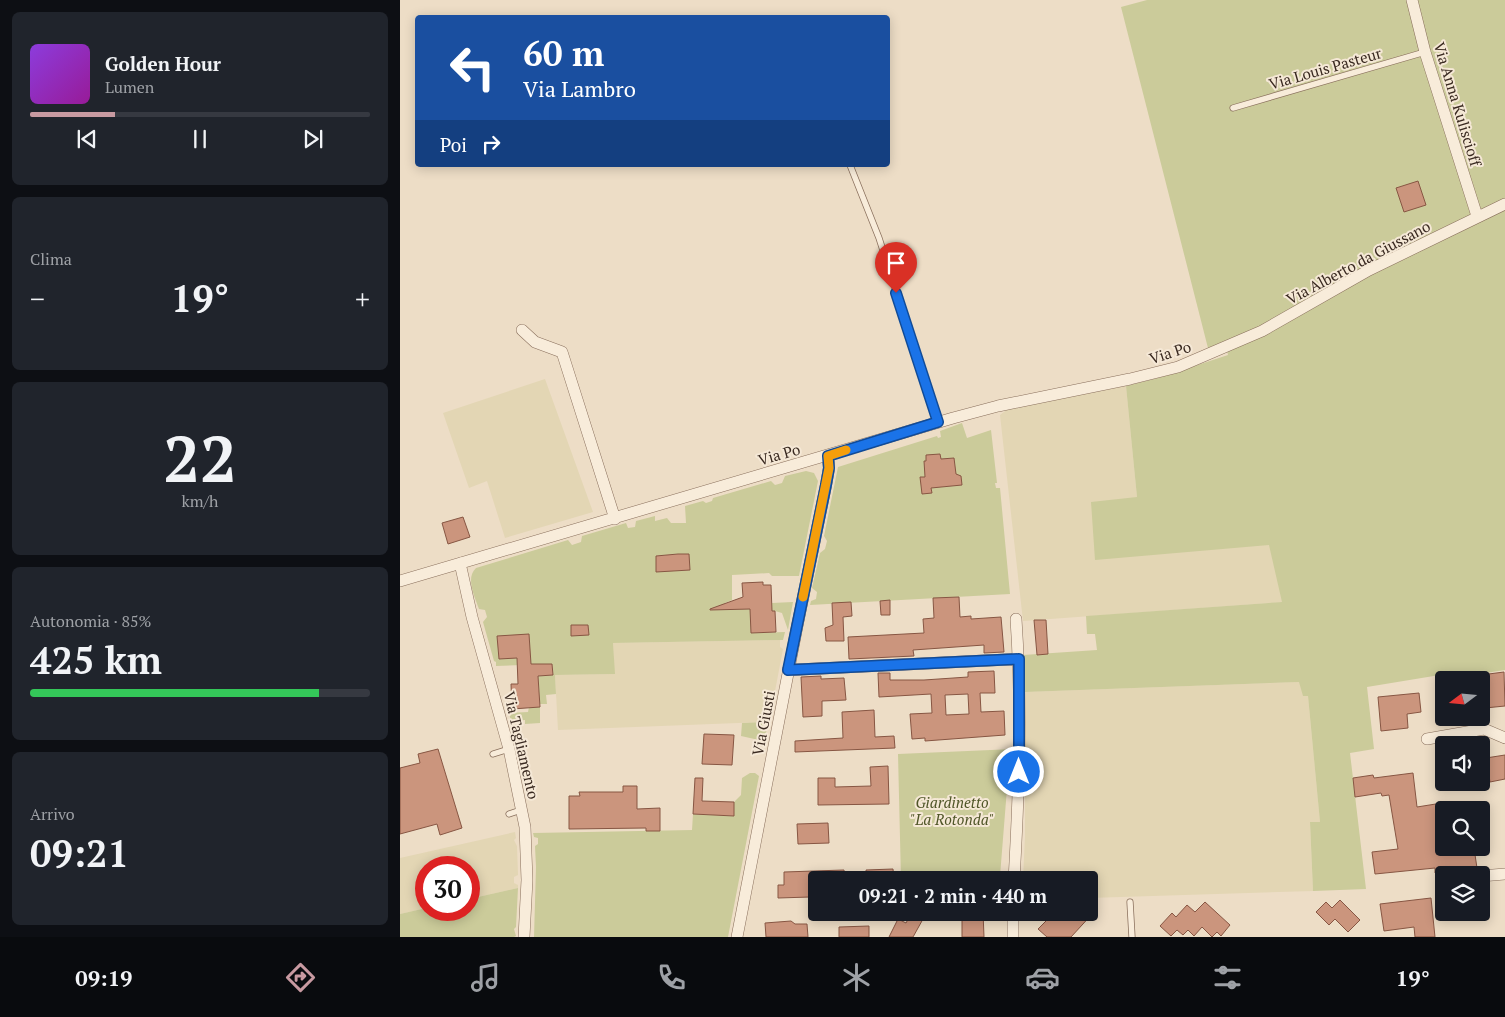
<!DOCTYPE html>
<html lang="it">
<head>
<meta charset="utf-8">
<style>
  :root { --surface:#171b24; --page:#20242c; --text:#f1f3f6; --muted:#9ea1a6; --line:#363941; --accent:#c89aa1 }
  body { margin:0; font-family:"PT Serif",serif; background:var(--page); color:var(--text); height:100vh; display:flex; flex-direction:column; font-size:19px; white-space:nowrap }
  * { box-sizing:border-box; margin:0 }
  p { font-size:16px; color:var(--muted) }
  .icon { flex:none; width:28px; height:28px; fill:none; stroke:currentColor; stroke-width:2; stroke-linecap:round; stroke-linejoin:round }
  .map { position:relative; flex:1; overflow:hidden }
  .panel { display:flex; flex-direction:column; gap:12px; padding:12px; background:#0d0f14; width:400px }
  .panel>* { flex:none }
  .top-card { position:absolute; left:15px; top:15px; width:475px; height:152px; border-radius:5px; box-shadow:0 2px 12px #0003; background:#1a4fa0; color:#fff; overflow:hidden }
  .needle { width:32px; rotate:254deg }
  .controls { position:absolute; left:1035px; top:671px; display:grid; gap:10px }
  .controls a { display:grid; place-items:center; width:55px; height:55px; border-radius:5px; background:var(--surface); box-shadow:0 2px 12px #0003; font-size:25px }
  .speed { position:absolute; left:15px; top:856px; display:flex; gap:10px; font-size:25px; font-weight:700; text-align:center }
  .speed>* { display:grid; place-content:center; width:65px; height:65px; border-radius:50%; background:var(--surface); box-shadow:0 2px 12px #0003; line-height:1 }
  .speed .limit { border:8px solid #d22; background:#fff; color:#111 }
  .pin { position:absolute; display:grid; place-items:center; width:42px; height:42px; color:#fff; margin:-51px -21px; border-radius:50% 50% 50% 0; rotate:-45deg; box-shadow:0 0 5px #0007 }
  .pin .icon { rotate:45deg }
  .me { position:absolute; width:55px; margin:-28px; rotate:0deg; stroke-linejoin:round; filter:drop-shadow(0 0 4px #0008) }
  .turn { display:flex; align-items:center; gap:18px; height:105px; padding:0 25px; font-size:22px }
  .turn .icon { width:65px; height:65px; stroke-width:2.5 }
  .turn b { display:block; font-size:35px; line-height:42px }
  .then { display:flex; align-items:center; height:48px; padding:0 25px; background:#0003; gap:10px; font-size:19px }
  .big { font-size:38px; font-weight:700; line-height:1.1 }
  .panel .card { flex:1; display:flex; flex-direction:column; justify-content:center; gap:8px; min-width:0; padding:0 18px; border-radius:8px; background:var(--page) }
  .panel .dial { align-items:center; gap:0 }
  .dial b { font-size:65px; line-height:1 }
  .song { display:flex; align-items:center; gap:15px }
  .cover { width:60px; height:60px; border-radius:8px; background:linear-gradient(135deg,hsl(270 70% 55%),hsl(300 70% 35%)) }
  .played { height:5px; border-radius:2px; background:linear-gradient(90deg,var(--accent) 25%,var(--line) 25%) }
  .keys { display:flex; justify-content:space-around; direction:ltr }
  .heat { display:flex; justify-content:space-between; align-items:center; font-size:28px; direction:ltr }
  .charge { height:8px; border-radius:4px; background:linear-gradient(90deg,#34c759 85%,var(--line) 0) }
  .trip { position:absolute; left:408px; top:871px; width:290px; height:50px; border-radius:5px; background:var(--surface); box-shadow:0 2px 12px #0003; font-weight:700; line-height:50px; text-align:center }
  .dock { display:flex; height:80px; justify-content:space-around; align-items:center; background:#090b0e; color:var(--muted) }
  .dock .icon { width:35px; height:35px }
  .dock .active { color:var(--accent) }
  .dock b { font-size:22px; color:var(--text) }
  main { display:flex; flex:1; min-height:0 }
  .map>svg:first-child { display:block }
  .farmland { fill:#e3d6b4 }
  .green { fill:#cbcb9a; fill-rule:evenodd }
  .building { fill:#cb957d; stroke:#875643; fill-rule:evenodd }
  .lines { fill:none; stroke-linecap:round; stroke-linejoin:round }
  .service-casing { stroke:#896f5c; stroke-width:7 }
  .minor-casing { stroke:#896f5c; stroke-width:12 }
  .service { stroke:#f8ecda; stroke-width:5.5 }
  .minor { stroke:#f8ecda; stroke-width:11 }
  .route-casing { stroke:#114b97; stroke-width:12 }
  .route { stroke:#1a73e8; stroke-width:9 }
  .slow { stroke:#f59e0b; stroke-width:9 }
  .labels { text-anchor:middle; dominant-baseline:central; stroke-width:4; stroke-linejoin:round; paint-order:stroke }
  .street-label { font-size:15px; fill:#392920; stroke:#f5e8d6 }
  .park-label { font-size:15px; font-style:italic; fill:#4f5527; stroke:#f5e8d6 }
</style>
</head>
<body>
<main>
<section class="panel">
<div class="card">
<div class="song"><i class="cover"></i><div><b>Golden Hour</b><p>Lumen</p></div></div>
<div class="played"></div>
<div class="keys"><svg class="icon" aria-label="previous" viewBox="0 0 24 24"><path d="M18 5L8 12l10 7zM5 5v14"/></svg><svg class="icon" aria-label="pause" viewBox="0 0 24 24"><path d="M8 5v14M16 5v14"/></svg><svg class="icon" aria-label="next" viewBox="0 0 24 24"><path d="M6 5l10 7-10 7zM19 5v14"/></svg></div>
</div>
<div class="card"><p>Clima</p>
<div class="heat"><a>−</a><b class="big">19°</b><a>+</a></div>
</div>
<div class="card dial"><b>22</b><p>km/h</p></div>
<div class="card"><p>Autonomia · 85%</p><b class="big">425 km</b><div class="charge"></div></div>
<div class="card"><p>Arrivo</p><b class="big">09:21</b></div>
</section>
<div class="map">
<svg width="1105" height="937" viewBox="0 0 1105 937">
  <rect width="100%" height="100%" fill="#edddc6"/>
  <path class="farmland" d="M 145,379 L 193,512 L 105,538 L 87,481 L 69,488 L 43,413 Z
    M 726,386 L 737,497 L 870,545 L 908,696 L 920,822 L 910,823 L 913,891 L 689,898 L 689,880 L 623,880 L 625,836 L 625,692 L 899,682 L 882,602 L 623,621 L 600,415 L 609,408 Z
    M 380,640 L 380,647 L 383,649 L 371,712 L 365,713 L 364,722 L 158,730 L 155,675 L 214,674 L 213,643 Z
    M 115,832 L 116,838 L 114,840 L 117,846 L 118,875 L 114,877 L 114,883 L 118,885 L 118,888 L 69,899 L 69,868 L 26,868 L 26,908 L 0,914 L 0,858 Z"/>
  <path class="green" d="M 747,0 L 1105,0 L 1105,670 L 1059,677 L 1058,672 L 967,687 L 974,749 L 950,753 L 966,889 L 913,891 L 910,822 L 920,822 L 908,696 L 903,696 L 899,682 L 625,692 L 623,655 L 697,650 L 695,634 L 687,634 L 686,616 L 882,602 L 869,545 L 695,560 L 691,502 L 737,497 L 726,386 L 758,378 L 828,355 L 826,346 L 809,352 L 721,7 Z
    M 562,423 L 567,438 L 591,430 L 597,483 L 595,483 L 596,488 L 600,488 L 610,594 L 410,605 L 411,601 L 416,599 L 417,592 L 412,588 L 420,553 L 425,549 L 427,541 L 424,536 L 438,467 L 537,436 L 538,438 L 541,437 L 540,431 Z
    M 406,471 L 414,473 L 418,481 L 399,576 L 372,576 L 369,573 L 332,575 L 332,600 L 325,603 L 326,610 L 372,607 L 372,603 L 393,602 L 388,630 L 382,613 L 375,611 L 351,612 L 351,633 L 385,632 L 383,640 L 213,643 L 215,674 L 155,675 L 156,694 L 146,695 L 147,704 L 140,704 L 138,676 L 153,675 L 152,664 L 96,666 L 96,662 L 94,661 L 83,622 L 87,617 L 85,610 L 79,609 C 75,597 65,578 76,568 L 168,540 L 172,545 L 181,542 L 182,536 L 226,523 L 228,528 L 235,527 L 236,521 L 255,516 L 255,521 L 267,518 L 271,523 L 286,523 L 285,506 L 303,501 L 306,503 L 312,501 L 313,498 L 371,481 L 375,485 L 382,483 L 385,476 ZM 277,554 L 289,563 L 290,570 L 256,571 L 256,556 Z
    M 129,707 L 140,707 L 140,723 L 125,724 L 125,720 L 111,721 L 109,713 L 128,712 Z
    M 364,722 L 368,723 L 365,738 L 359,740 L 341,736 L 342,723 Z
    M 614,749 L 614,773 L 608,776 L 600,876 L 604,877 L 604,880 L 501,880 L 498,754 Z
    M 350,773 L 355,773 L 359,776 L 328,937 L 134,937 L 136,867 L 135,846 L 138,844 L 138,838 L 134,837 L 133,833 L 292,830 L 293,814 L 333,816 L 334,802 L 341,795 L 342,778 Z
    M 118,888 L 116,927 L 114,929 L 116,936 L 114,937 L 0,937 L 0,914 L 26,908 L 26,910 L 69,910 L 69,899 Z"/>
  <path class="building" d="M 1018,181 L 1026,205 L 1004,212 L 996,188 Z
    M 540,454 L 541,459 L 554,458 L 556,474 L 561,476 L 562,485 L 531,488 L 532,493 L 522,494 L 520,477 L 525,477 L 524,461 L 526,461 L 526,455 Z
    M 63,517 L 70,537 L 48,544 L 42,523 Z
    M 278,554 L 289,554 L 290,570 L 256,572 L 256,556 Z
    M 363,582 L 363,585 L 371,585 L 372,611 L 375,611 L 376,632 L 351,633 L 350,609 L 310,610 L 310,609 L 343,597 L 342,583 Z
    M 559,597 L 560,617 L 571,616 L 571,619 L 601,617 L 604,652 L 584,653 L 584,645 L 513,650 L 514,656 L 449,659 L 448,637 L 524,633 L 523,619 L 534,618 L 533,598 Z
    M 490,600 L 490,615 L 481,615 L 480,601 Z
    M 451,602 L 452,616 L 443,617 L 444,641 L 426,641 L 425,628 L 433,625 L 432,603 Z
    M 634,620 L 646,620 L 648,654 L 637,655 Z
    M 171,625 L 188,625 L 189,635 L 171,636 Z
    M 129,634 L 131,664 L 152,664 L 153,675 L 138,676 L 140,707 L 112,709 L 111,684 L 118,684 L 117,658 L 99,659 L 97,636 Z
    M 594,671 L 595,693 L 580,693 L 581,712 L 604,711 L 605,735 L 525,741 L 525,738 L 512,739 L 510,714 L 532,713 L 531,694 L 479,697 L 478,673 L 490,673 L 490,680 L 524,680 L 568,677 L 568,672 ZM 568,694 L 569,714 L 546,715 L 545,695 Z
    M 1104,672 L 1105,706 L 1085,708 L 1081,675 Z
    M 421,676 L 421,679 L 444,678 L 446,700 L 422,701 L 422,716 L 403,717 L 401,677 Z
    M 1019,693 L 1021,712 L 1007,714 L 1008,728 L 981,731 L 978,697 Z
    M 474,710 L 475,737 L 494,736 L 495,748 L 395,752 L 395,741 L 443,738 L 442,712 Z
    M 304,734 L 334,735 L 332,765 L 302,764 Z
    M 38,749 L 62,828 L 40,835 L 37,824 L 0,834 L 0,768 L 20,763 L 18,754 Z
    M 1105,755 L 1105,779 L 1090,782 L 1086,758 Z
    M 488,766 L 489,804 L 418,805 L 418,778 L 435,778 L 435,787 L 471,786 L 470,767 Z
    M 1013,773 L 1017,807 L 1042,803 L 1044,848 L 1074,848 L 1077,868 L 1035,873 L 1035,868 L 975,874 L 972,852 L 998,849 L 989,795 L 982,796 L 981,793 L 955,797 L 953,778 L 973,775 L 974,778 Z
    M 295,778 L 303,778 L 302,801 L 334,802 L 334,816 L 293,814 Z
    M 223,786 L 237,786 L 237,809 L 260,808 L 260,831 L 246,831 L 246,828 L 169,829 L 169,796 L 180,796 L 179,792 L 223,792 Z
    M 428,823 L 429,843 L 398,844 L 397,824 Z
    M 493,869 L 494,880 L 467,880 L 466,870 Z
    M 444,870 L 445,880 L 410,880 L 410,897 L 378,898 L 378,885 L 384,885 L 384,872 Z
    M 1031,898 L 1035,937 L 1015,937 L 1014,927 L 984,931 L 980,904 Z
    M 940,900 L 960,920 L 948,932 L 935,919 L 929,925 L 916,912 L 926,902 L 932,908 Z
    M 805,902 L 830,925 L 821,936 L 817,932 L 812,937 L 802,927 L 794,936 L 788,930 L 783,935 L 777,930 L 771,936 L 760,926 L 772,913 L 776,917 L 787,905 L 795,912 Z
    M 512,912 L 523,919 L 513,937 L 489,937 L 498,919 L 506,923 Z
    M 562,912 L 583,912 L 584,937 L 562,937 Z
    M 669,912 L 694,912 L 671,937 L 647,937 L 638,929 L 650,917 L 654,921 L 660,915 L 664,918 Z
    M 391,921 L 395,924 L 407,924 L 408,937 L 366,937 L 365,923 Z
    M 469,926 L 469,937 L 439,937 L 439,927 Z"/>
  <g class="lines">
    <defs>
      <path id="service" d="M 833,108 L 1025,52
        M 450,165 L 479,238 L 538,422
        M 93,754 L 109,749
        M 109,814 L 121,810
        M 730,902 L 732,937"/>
      <path id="minor" d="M 1012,0 L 1025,52 L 1077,216
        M 122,330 L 135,342 L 162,352 L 215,519
        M 60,563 L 72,617 L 109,749 L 125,827 L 127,880 L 124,937
        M 0,581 L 553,418 L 598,406 L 730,379 L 778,367 L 862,331 L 969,270 L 1105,204
        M 388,670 L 619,659
        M 1027,739 L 1084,729 L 1105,738
        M 1081,876 L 1105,874
        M 614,880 C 619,793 622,706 616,619
        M 1041,880 L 1044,879
        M 613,912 L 613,937
        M 337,937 L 397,627 L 426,485 L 429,468 L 428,456"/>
    </defs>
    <use href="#service" class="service-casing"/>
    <use href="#minor" class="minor-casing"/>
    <use href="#service" class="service"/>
    <use href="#minor" class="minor"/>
  </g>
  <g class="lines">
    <defs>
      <path id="route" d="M 496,293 L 538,422 L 428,456 L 429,468 L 426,485 L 388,670 L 619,659 L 619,772"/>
    </defs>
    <use href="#route" class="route-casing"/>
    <use href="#route" class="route"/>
    <path class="slow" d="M 403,597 L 429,468 L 428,456 L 446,450"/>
  </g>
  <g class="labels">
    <g class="street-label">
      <text transform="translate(925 68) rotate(-16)">Via Louis Pasteur</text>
      <text transform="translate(1058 104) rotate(73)">Via Anna Kuliscioff</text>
      <text transform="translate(958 262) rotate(-28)">Via Alberto da Giussano</text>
      <text transform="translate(770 352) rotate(-18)">Via Po</text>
      <text transform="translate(379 454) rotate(-16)">Via Po</text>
      <text transform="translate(363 723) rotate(-79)">Via Giusti</text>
      <text transform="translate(122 745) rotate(77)">Via Tagliamento</text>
    </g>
    <g class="park-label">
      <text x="552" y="802">Giardinetto<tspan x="552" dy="17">"La Rotonda"</tspan></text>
    </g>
  </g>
</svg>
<div class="controls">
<a><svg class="needle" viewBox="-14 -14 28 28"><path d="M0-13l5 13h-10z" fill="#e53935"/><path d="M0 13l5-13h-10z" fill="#9ea1a6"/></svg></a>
<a><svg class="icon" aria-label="sound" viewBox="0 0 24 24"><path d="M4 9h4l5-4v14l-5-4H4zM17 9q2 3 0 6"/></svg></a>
<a><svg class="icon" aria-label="search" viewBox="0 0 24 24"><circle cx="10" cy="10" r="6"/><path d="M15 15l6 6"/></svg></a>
<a><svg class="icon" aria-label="layers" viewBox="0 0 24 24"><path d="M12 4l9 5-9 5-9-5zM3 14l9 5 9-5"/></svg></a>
</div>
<div class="speed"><div class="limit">30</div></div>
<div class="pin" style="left:496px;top:293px;background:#d93025"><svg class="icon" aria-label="arrive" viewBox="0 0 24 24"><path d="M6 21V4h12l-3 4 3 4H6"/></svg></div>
<svg class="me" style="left:619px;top:772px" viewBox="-20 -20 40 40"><circle r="17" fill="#1a73e8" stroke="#fff" stroke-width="3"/><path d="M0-11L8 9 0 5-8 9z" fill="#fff"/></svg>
<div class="trip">09:21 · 2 min · 440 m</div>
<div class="top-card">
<div class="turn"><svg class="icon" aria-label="left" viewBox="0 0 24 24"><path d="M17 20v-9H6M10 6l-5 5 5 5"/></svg><div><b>60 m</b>Via Lambro</div></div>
<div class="then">Poi<svg class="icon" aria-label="right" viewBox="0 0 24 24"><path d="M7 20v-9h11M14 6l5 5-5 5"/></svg></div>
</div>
</div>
</main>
<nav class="dock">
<b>09:19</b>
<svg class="icon active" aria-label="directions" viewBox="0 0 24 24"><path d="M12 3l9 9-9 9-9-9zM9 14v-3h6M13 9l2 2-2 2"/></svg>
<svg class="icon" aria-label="music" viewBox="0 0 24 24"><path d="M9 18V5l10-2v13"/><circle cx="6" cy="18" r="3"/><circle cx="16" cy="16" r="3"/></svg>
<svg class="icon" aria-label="phone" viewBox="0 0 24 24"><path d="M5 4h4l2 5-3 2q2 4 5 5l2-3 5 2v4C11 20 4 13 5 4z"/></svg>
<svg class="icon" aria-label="climate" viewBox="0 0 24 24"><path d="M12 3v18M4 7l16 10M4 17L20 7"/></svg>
<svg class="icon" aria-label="car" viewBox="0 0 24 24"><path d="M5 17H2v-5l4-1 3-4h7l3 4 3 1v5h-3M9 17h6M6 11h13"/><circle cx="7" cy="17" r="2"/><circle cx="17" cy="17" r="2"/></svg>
<svg class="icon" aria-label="filters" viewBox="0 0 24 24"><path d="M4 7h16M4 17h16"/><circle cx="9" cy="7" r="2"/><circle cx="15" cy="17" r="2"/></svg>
<b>19°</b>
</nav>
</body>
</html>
